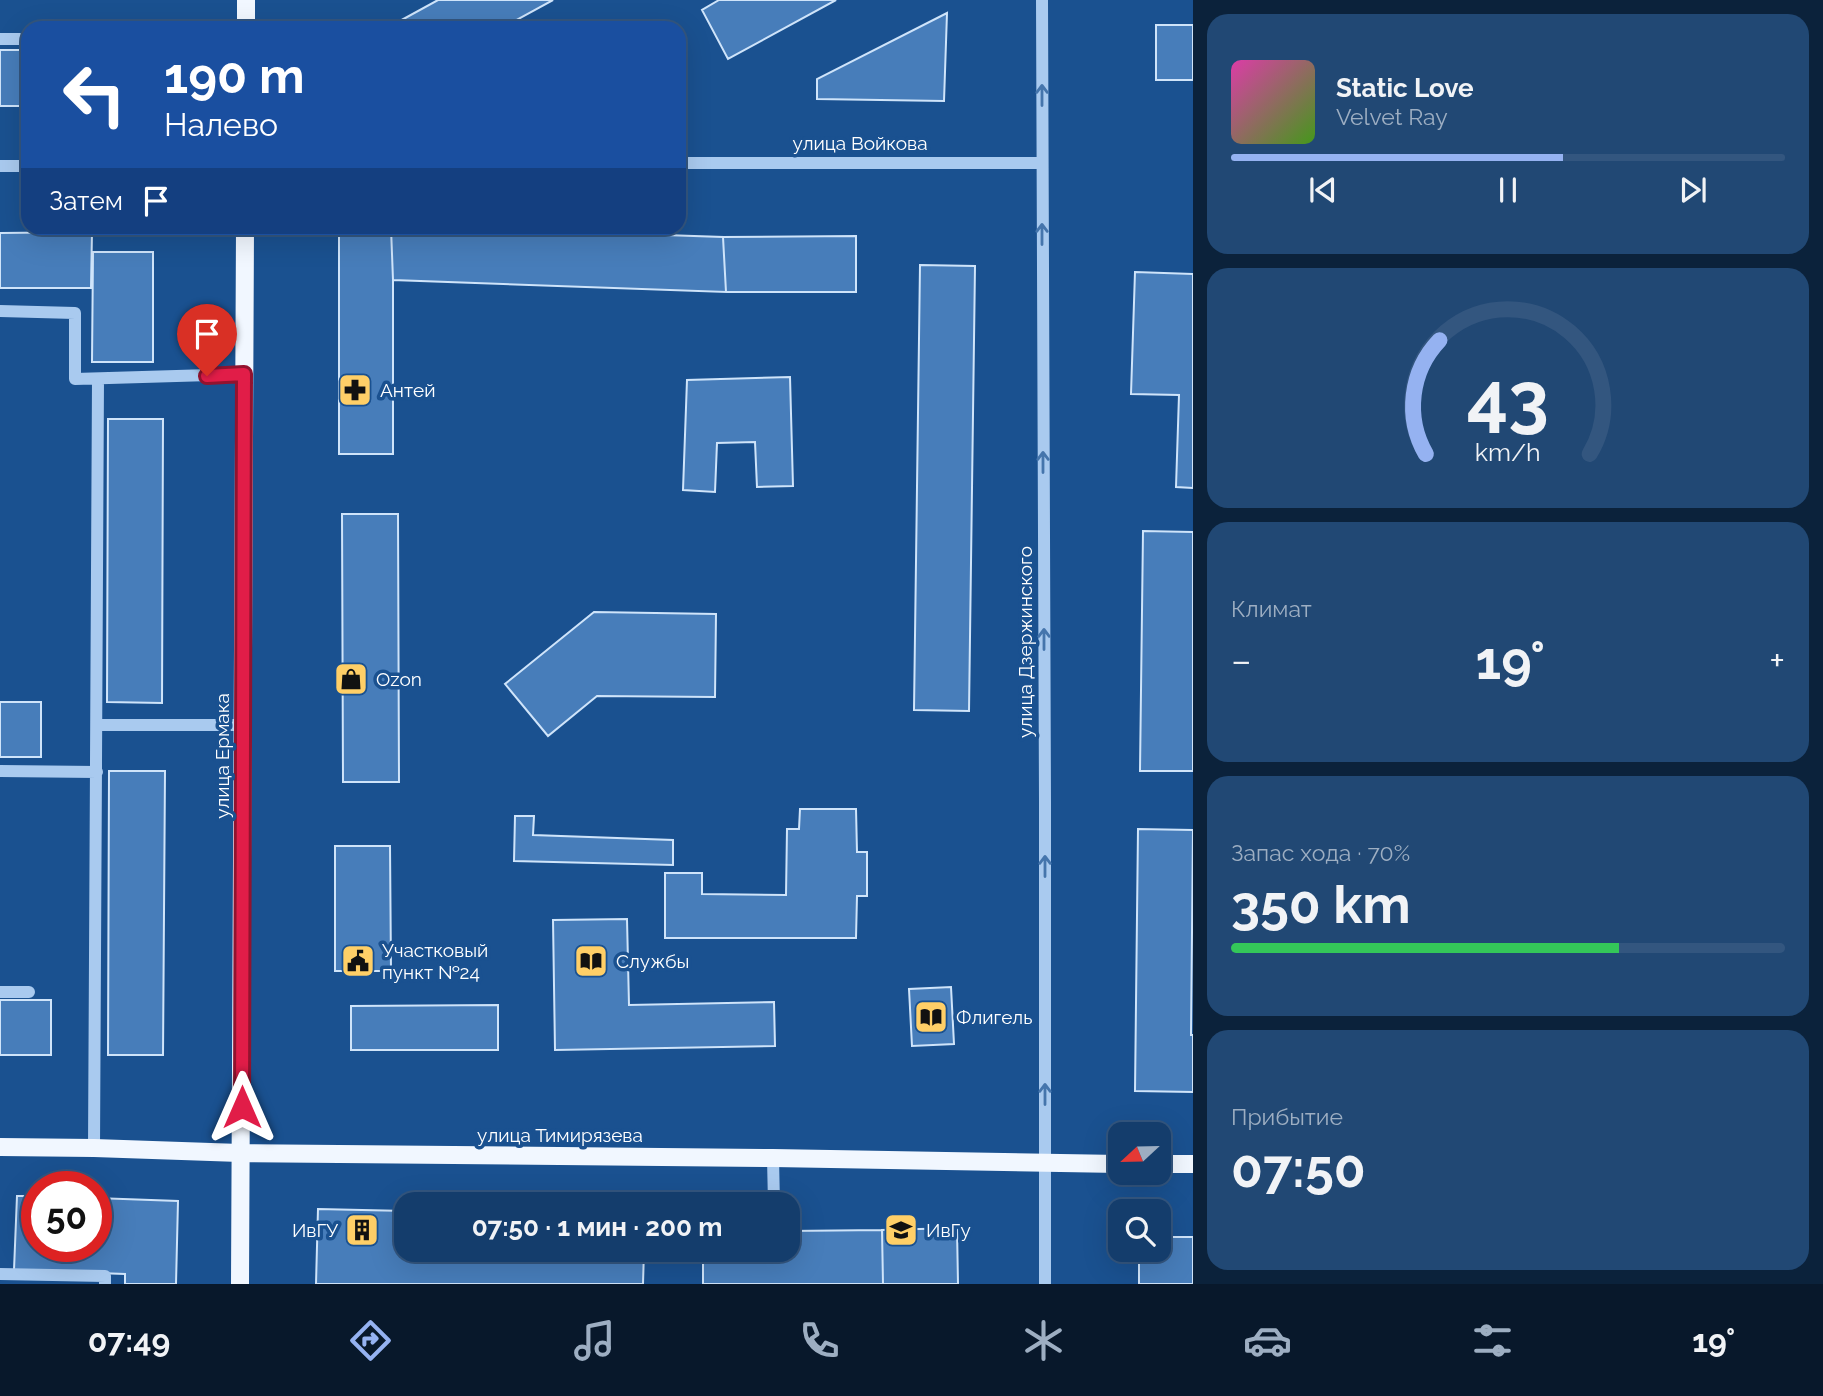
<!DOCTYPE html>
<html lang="ru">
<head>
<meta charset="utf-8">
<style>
  :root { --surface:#143d6c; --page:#214874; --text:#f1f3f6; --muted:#9daec2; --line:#33567f; --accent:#95b2f1 }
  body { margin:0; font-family:Raleway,sans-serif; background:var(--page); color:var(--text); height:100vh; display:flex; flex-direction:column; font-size:26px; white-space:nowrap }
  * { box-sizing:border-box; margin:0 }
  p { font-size:23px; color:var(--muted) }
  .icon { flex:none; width:38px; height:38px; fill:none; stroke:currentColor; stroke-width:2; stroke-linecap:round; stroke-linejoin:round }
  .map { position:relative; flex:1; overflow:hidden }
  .drawer { display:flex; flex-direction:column; gap:14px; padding:14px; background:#0b223b; width:630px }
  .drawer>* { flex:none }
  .top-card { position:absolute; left:21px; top:21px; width:665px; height:214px; border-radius:21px; box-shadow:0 7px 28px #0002,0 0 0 2px var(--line); background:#1a4fa0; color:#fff; overflow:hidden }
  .needle { width:46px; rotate:248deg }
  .fabs { position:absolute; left:1108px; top:1122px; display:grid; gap:14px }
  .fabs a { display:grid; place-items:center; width:63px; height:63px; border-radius:14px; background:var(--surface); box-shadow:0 7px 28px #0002,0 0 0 2px var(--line); font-size:35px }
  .speed { position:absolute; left:21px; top:1171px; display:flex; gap:14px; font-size:35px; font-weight:700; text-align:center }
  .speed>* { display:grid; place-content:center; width:91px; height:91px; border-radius:50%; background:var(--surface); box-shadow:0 7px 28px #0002,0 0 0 2px var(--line); line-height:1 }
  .speed .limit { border:10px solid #d22; background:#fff; color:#111 }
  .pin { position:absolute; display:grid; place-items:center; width:60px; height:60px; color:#fff; margin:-72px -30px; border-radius:50% 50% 50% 0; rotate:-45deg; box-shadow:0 0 7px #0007 }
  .pin .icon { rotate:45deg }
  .me { position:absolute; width:77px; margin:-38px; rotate:0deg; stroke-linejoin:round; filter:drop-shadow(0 0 5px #0008) }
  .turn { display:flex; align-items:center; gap:24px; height:147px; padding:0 28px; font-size:32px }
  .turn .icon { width:91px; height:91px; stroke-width:2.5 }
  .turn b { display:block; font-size:49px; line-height:60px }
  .then { display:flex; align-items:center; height:66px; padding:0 28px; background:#0003; gap:14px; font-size:26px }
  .big { font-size:52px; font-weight:700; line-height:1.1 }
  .drawer .widget { flex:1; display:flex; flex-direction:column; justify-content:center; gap:10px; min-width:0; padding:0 24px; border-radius:21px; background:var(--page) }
  .drawer .dial { align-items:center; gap:0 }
  .dial svg { height:182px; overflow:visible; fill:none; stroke:var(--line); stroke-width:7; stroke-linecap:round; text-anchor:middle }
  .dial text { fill:var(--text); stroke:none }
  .song { display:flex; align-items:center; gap:21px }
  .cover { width:84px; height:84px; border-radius:10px; background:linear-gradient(135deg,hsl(320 70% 55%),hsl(100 70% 35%)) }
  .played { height:7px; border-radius:4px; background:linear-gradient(90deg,var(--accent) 60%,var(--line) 60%) }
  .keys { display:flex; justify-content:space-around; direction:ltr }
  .heat { display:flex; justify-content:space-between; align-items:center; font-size:38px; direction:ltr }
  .charge { height:10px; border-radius:5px; background:linear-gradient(90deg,#34c759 70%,var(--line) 0) }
  .trip { position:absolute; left:394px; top:1192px; width:406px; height:70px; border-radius:21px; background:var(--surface); box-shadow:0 7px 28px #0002,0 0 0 2px var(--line); font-weight:700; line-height:70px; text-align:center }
  .tabs { display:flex; height:112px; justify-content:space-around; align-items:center; background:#08182b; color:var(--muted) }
  .tabs .icon { width:49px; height:49px }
  .tabs .active { color:var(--accent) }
  .tabs b { font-size:32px; color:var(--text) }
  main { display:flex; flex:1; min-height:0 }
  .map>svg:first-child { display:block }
  .building { fill:#477dba; stroke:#cfe4fa; stroke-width:2 }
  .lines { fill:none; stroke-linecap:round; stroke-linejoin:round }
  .minor { stroke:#a9caef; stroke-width:12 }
  .major { stroke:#f1f7ff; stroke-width:18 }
  .oneway { stroke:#4575ac }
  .route-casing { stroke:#92132f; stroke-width:18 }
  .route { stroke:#e11d48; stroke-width:12 }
  .labels { text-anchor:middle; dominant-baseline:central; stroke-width:7; stroke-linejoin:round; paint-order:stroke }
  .street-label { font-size:19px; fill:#fff; stroke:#1a5190 }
  .poi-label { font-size:19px; fill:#fff; stroke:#1a5190; text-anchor:start }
</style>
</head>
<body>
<main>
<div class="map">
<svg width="1193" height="1284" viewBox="0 0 1193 1284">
  <rect width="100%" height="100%" fill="#1a5190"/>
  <path class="building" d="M 438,0 L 553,0 L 502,28 L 387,28 Z
    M 719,0 L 836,0 L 728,59 L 702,10 Z
    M 947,13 L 944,101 L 817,99 L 817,79 Z
    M 1156,25 L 1193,25 L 1193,80 L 1156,80 Z
    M 0,50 L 28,50 L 28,106 L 0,106 Z
    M 339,228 L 391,228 L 393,280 L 393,454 L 339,454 Z
    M 391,228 L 456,228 L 723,237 L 726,292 L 393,280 Z
    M 92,232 L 91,288 L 0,288 L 0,233 Z
    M 856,236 L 856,292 L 726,292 L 723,237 Z
    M 93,252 L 153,252 L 153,362 L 92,362 Z
    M 920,265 L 975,266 L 969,711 L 914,710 Z
    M 1135,272 L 1193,274 L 1193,488 L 1176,487 L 1179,395 L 1131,394 Z
    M 790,377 L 793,486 L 757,487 L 755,442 L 717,443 L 715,492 L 683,490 L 687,380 Z
    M 108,419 L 163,419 L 162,703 L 107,702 Z
    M 342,514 L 398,514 L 399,782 L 343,782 Z
    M 1143,531 L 1193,532 L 1193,771 L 1140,771 Z
    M 594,612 L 716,614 L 715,697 L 597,696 L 548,736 L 505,684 Z
    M 0,702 L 41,702 L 41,757 L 0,757 Z
    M 109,771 L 165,771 L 163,1055 L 108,1055 Z
    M 800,809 L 856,809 L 857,852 L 867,852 L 867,896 L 857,896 L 856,938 L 665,938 L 665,873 L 702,873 L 702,894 L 786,895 L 787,829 L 799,829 Z
    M 515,816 L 534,816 L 533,835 L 673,840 L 673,865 L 514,861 Z
    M 1138,829 L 1193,830 L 1191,1035 L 1193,1035 L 1193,1092 L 1135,1091 Z
    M 335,846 L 390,846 L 391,971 L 335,971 Z
    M 627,919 L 629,1005 L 774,1002 L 775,1046 L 555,1050 L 553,920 Z
    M 951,987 L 954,1044 L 912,1046 L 909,989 Z
    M 0,1000 L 51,1000 L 51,1055 L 0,1055 Z
    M 498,1005 L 498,1050 L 351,1050 L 351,1006 Z
    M 17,1196 L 37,1196 L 37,1246 L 96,1246 L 96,1198 L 178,1201 L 176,1284 L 125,1284 L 125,1274 L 14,1270 Z
    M 318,1209 L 406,1211 L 406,1250 L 644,1250 L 643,1284 L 316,1284 Z
    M 957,1228 L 958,1284 L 883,1284 L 882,1230 Z
    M 882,1230 L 883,1284 L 703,1284 L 703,1250 L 788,1250 L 788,1231 Z
    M 1158,1237 L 1193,1237 L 1193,1284 L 1139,1284 L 1139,1250 L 1158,1250 Z"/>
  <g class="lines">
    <path class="minor" d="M 1042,0 L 1045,803 L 1045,1284
      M 0,39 L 28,39
      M 679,163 L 1042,163
      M 0,166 L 28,166
      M 0,311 L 75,313 L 75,379 L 244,374
      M 97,725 L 242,725
      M 0,771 L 97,772
      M 0,992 L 29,992
      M 94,1148 L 98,379
      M 773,1158 L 774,1204
      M 0,1274 L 105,1276 L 105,1284"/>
    <path class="major" d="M 246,28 L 246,0
      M 0,1147 L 94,1148 L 240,1153 L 773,1158 L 1120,1164
      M 1158,1164 L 1193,1164
      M 240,1284 L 245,228"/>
  </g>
  <defs><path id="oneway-shaft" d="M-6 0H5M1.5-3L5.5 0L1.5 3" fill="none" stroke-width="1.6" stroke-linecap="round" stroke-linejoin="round" transform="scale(1.75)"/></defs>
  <g class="oneway">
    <use href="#oneway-shaft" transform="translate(1042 95) rotate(-90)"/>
    <use href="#oneway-shaft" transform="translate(1042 234) rotate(-90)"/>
    <use href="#oneway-shaft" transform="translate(1043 462) rotate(-90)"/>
    <use href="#oneway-shaft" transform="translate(1044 639) rotate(-90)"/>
    <use href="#oneway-shaft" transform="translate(1045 866) rotate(-90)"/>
    <use href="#oneway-shaft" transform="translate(1045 1094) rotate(-90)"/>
  </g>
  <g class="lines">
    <defs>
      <path id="route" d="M 207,376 L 244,374 L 242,1107"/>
    </defs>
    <use href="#route" class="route-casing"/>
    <use href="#route" class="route"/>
  </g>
  <defs>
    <symbol id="pharmacy-square" viewBox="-11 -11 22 22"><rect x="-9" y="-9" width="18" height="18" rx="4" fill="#ffcf67" stroke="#1a5190"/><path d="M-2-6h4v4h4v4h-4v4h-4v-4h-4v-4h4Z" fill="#111"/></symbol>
    <symbol id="shop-square" viewBox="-11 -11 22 22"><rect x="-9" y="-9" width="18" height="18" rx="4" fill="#ffcf67" stroke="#1a5190"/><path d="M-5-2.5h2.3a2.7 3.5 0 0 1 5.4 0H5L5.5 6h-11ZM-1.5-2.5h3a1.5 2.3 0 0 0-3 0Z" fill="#111"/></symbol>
    <symbol id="civic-square" viewBox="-11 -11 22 22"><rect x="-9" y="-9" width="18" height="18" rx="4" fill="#ffcf67" stroke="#1a5190"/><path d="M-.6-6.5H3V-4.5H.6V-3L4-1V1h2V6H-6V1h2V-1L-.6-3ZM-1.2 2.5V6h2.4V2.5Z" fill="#111"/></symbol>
    <symbol id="library-square" viewBox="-11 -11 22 22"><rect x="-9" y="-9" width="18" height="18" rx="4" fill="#ffcf67" stroke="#1a5190"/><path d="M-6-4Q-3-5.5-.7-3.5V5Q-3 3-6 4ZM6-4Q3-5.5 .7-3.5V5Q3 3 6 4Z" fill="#111"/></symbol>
    <symbol id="building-square" viewBox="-11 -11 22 22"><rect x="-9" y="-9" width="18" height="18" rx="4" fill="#ffcf67" stroke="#1a5190"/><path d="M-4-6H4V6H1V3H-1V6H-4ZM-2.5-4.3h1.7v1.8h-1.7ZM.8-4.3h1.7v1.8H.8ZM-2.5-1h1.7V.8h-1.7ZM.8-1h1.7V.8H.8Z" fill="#111"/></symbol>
    <symbol id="university-square" viewBox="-11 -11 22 22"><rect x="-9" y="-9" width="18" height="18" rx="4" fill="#ffcf67" stroke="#1a5190"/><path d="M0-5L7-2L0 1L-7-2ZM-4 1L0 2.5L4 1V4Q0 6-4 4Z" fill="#111"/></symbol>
  </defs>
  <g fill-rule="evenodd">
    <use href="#pharmacy-square" x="336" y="371" width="38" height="38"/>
    <use href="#shop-square" x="332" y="660" width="38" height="38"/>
    <use href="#civic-square" x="339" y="942" width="38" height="38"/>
    <use href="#library-square" x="572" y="942" width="38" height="38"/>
    <use href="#library-square" x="912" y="998" width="38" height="38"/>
    <use href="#building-square" x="343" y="1211" width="38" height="38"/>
    <use href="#university-square" x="882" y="1211" width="38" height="38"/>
  </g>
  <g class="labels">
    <g class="street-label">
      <text x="860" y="143">улица Войкова</text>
      <text transform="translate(1025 642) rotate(-90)">улица Дзержинского</text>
      <text transform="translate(222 756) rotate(-90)">улица Ермака</text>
      <text x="560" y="1135">улица Тимирязева</text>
    </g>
    <g class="poi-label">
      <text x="380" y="390">Антей</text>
      <text x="376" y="679">Ozon</text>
      <text x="382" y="950">Участковый<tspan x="382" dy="22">пункт №24</tspan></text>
      <text x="616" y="961">Службы</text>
      <text x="956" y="1017">Флигель</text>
      <text x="338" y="1230" text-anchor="end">ИвГУ</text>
      <text x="926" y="1230">ИвГу</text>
    </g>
  </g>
</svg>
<div class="fabs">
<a><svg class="needle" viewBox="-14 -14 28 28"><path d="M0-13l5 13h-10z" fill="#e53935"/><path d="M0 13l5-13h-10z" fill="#9daec2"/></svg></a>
<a><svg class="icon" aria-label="search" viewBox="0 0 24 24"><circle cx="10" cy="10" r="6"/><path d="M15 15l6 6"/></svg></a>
</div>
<div class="speed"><div class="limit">50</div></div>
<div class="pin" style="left:207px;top:376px;background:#d93025"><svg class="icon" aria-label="arrive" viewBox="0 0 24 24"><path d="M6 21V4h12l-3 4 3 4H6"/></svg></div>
<svg class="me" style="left:242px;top:1107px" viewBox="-20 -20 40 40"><path d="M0-17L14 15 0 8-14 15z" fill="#e11d48" stroke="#fff" stroke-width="4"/></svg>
<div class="trip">07:50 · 1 мин · 200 m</div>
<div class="top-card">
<div class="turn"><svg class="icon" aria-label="left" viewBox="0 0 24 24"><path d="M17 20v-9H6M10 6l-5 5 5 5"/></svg><div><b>190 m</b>Налево</div></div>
<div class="then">Затем<svg class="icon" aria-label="arrive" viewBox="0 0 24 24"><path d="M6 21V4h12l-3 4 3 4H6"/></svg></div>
</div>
</div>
<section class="drawer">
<div class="widget">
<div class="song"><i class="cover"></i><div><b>Static Love</b><p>Velvet Ray</p></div></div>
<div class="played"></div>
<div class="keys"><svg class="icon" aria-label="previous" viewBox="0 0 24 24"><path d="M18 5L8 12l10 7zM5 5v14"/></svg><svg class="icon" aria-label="pause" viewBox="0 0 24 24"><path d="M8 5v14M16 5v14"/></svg><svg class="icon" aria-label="next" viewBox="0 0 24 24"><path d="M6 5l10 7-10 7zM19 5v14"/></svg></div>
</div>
<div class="widget dial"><svg viewBox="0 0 100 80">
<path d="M14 69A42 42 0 1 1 86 69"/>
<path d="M14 69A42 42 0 0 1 20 19" stroke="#95b2f1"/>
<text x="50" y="56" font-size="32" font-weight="700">43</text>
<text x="50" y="72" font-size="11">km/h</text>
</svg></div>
<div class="widget"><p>Климат</p>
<div class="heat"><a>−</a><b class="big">19°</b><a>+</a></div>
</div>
<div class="widget"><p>Запас хода · 70%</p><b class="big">350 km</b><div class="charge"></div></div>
<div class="widget"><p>Прибытие</p><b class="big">07:50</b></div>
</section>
</main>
<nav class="tabs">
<b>07:49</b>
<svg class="icon active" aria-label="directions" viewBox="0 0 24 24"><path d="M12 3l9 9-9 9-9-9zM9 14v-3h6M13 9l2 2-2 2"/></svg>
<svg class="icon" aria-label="music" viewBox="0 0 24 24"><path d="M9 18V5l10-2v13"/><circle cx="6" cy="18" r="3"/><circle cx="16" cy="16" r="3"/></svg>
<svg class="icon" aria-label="phone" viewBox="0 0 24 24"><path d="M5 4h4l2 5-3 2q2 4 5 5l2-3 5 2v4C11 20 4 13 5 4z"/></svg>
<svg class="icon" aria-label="climate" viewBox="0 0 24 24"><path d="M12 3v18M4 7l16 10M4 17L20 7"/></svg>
<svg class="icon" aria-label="car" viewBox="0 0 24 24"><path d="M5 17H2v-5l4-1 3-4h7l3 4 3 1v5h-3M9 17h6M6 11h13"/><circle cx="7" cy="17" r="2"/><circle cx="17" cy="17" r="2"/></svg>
<svg class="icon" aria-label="filters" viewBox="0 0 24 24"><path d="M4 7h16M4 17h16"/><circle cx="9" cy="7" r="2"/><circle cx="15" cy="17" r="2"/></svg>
<b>19°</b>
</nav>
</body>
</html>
